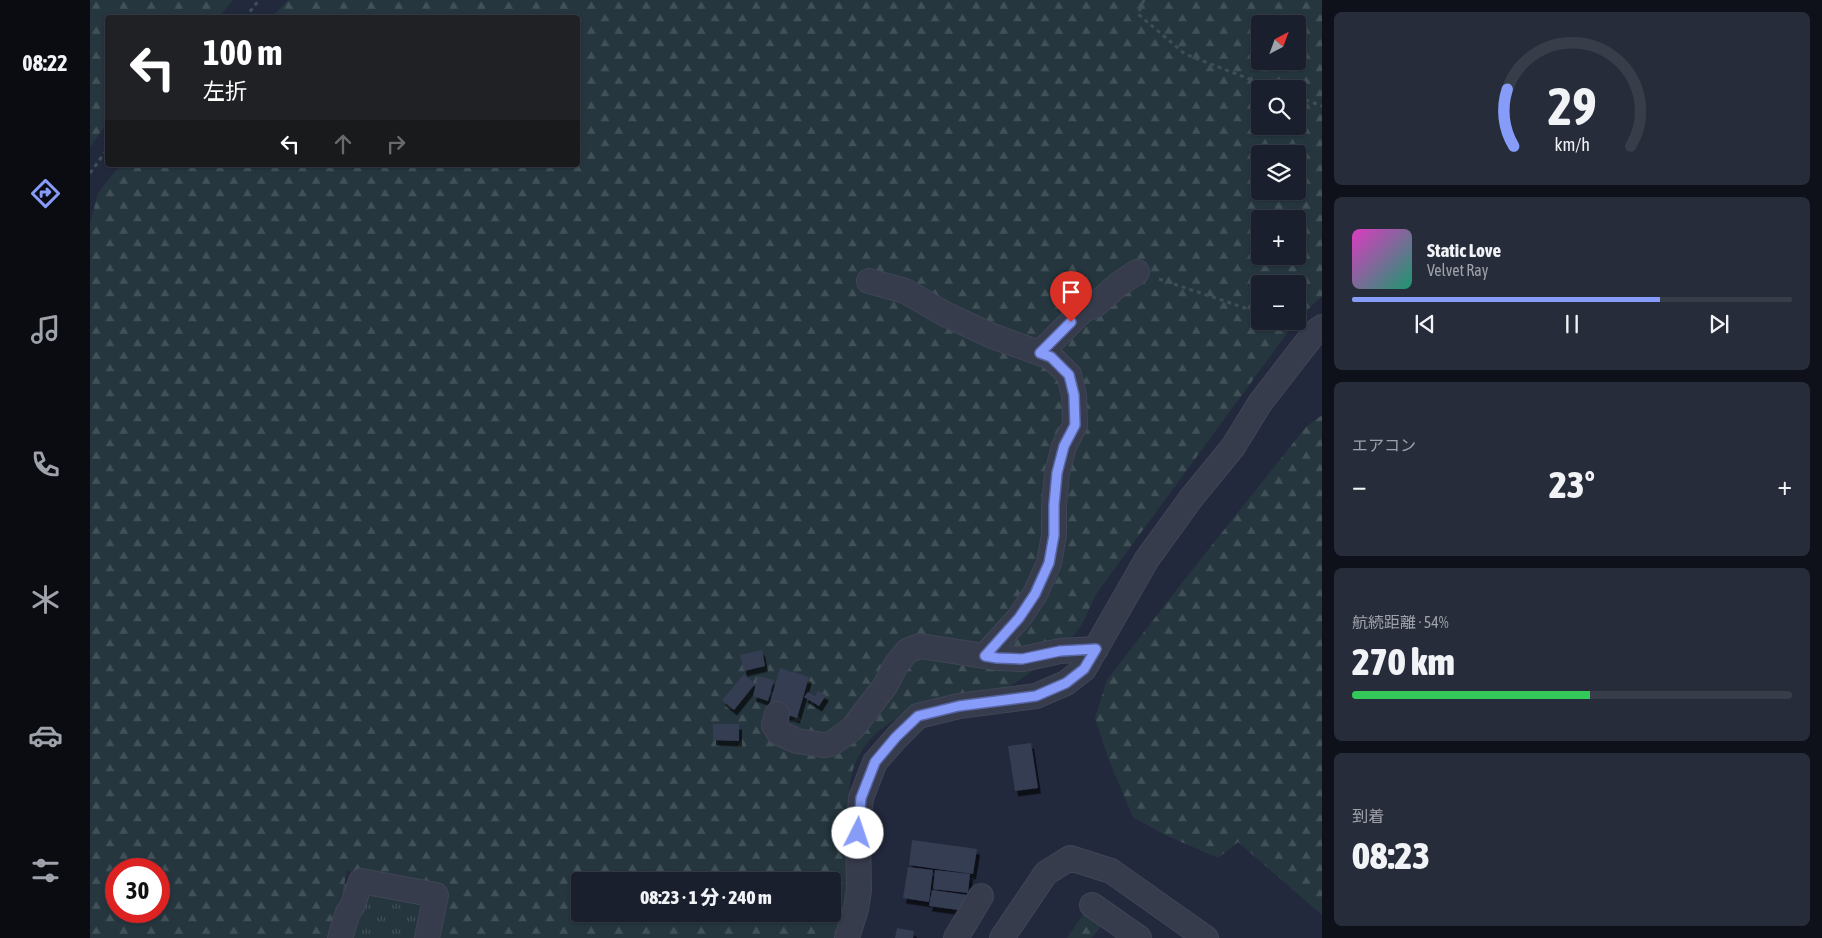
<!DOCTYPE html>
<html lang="ja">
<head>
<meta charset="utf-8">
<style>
  :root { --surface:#1a1f2e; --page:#272c3a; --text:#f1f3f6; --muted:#9fa2aa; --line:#383d4a; --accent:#879cf9 }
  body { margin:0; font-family:"Asap Condensed","Noto Sans JP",sans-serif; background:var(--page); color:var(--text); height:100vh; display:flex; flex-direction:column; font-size:19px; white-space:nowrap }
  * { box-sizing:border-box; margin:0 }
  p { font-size:16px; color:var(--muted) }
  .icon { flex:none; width:28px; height:28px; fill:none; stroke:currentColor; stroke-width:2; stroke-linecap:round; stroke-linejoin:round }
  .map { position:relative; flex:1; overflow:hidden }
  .side { display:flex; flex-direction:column; gap:12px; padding:12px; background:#0e1119; width:500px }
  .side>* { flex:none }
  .guide { position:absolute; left:15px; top:15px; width:475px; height:152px; border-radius:5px; box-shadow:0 1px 4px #0004,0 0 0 1px var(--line); background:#202124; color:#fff; overflow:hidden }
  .needle { width:32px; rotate:41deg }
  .controls { position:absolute; left:1161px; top:15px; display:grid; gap:10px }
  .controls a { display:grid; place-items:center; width:55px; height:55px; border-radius:5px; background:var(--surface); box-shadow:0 1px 4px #0004,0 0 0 1px var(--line); font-size:25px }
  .speed { position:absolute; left:15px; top:858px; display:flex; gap:10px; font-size:25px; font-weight:700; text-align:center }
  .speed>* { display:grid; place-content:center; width:65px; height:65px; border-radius:50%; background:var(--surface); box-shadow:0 1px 4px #0004,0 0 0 1px var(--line); line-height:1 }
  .speed .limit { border:8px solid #d22; background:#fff; color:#111 }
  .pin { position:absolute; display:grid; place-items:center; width:42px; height:42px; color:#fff; margin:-51px -21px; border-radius:50% 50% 50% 0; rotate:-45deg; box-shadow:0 0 5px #0007 }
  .pin .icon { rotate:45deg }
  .me { position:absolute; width:55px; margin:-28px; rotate:4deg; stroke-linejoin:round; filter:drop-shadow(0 0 4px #0008) }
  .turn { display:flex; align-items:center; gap:18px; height:105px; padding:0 15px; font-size:22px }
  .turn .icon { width:65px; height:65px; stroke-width:2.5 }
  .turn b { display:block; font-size:35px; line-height:42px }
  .lanes { display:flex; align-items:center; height:48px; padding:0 15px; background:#0003; justify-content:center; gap:25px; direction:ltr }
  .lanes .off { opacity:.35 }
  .big { font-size:38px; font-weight:800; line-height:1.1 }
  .side .card { flex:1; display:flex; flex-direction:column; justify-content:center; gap:8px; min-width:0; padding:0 18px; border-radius:8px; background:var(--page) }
  .side .dial { align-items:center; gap:0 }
  .dial svg { height:130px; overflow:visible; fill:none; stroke:var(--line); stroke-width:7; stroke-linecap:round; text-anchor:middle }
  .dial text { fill:var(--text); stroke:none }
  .song { display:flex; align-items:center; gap:15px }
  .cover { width:60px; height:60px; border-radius:8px; background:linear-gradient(135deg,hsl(310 70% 55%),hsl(160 70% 35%)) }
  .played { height:5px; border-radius:2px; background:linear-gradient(90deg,var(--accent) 70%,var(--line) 70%) }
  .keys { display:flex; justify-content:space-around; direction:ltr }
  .heat { display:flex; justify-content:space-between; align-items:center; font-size:28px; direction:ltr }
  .charge { height:8px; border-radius:4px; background:linear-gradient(90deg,#34c759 54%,var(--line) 0) }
  .trip { position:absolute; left:481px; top:872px; width:270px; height:50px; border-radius:5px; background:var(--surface); box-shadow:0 1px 4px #0004,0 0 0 1px var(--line); font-weight:800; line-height:50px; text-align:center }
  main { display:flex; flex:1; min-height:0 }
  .dock { display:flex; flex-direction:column; width:90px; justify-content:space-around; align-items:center; background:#0a0c12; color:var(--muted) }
  .dock .icon { width:35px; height:35px }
  .dock .active { color:var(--accent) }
  .dock b { font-size:22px; color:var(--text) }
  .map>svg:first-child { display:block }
  .grass { fill:url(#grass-tufts) }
  .forest { fill:url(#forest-firs); fill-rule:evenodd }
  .building { fill:#353c53; filter:url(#shadow) }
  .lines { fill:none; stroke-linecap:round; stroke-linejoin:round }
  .minor-casing { stroke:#404556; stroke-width:26 }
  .path { stroke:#3e4f56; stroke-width:3; stroke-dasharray:4 4; stroke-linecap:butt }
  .minor { stroke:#373c4d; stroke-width:24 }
  .route-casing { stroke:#5865a2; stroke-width:12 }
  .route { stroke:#879cf9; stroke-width:9 }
</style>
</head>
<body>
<main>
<nav class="dock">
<b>08:22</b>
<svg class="icon active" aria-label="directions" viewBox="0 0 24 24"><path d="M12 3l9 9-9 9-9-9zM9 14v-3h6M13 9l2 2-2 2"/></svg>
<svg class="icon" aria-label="music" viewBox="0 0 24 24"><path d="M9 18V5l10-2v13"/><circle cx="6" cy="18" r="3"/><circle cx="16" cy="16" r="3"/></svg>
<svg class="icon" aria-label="phone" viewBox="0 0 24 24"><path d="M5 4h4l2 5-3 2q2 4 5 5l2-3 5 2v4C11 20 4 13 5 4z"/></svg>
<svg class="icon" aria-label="climate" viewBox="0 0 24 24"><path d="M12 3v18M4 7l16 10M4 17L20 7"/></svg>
<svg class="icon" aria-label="car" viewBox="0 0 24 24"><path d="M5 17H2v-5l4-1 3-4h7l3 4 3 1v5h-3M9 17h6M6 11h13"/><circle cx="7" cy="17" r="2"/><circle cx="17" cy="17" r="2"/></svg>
<svg class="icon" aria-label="filters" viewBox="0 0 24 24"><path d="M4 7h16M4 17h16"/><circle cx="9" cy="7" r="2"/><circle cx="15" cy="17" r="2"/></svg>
</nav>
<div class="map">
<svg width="1232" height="938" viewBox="0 0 1232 938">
  <defs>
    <pattern id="grass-tufts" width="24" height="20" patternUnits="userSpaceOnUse" patternTransform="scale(1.25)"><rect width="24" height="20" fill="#25363e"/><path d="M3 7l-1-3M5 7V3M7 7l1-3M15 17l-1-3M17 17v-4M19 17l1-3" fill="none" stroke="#425158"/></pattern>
    <pattern id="forest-firs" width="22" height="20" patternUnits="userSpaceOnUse" patternTransform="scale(1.25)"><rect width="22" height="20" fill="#25363e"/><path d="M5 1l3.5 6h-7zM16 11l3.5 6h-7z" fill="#425158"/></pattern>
    <filter id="shadow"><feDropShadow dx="3" dy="5.5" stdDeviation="0" flood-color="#0009"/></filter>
  </defs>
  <rect width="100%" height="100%" fill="#23293d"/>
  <path class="grass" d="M 275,886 L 338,898 L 330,938 L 256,938 Z"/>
  <path class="forest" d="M 0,0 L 143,0 L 129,17 L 18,18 L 17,123 L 0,147 Z
    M 198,0 L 1232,0 L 1232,296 L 1208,319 L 1208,284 L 1170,284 L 1170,321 L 1206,321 L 1006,594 C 1000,606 994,623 985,634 C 975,645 932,681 919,686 C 908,690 894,691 882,694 C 842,703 794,714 771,752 C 757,775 759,796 759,822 C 758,860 760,903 744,938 L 344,938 L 354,893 L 257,871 L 242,938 L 0,938 L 0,224 L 8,193 L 30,165 L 488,165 L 488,18 L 182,17 ZM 1170,24 L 1208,24 L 1208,61 L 1170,61 ZM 1170,89 L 1208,89 L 1208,126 L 1170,126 ZM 1170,154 L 1208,154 L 1208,191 L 1170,191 ZM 1170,219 L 1208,219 L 1208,256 L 1170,256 ZM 26,869 L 69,869 L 69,911 L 26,911 ZM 490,881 L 742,881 L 742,914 L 490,914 Z
    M 1232,415 L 1232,915 L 1148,842 L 1128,858 L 1073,834 L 1043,817 L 1020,763 L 1005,718 L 1017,680 L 1091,584 L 1216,427 Z
    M 996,910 L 1014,922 L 1002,938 L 977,938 Z"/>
  <path class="building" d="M 672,650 L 675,666 L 654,671 L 650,655 Z
    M 690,668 L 719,677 L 707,718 L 678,709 Z
    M 654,674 L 665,684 L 644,710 L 632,700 Z
    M 668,676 L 684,680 L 678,701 L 663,696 Z
    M 728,691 L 736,695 L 729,706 L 714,697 L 718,692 L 725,696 Z
    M 623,724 L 649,724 L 649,741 L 623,740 Z
    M 941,743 L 948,788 L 925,791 L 918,746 Z
    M 822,840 L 887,849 L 883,874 L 819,865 Z
    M 818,867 L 843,870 L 839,902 L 813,898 Z
    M 845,870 L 880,874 L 878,893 L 843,889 Z
    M 254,883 L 262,884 L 260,897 L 252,896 Z
    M 842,890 L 878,895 L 876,911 L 839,906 Z
    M 807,928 L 824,931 L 823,938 L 805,938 Z"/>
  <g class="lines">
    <defs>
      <path id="minor" d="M 779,281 L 815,291 L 855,314 L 902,336 L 961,357 L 979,375 L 984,395 L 985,425 L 974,446 L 967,473 L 964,505 L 964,535 L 959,563 L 945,594 L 929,618 L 895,655
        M 950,353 L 993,310 L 1004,306 L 1029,284 L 1047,272
        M 687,714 L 684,725 L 689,733 L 707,741 L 733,745 L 741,744 L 762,729 L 795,686 L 806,665 L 817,651 L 830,646 L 907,658 L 933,659 L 970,651 L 1006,649
        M 1002,905 L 1049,938
        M 250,938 L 258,912 L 262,907 L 271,881 L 346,895 L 337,938
        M 757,938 L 766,909 L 769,890 L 768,833 L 771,798 L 785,762 L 807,737 L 828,716 L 869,706 L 946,696 L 976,683 L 994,669 L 1057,559 L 1102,497 L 1143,447 L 1170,403 L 1225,332 L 1232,327
        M 866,938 L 891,896
        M 912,938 L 956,873 L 980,858 L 1021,871 L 1116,938"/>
    </defs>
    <use href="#minor" class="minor-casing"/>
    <path class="path" d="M 1054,0 L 1048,14 L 1095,54 L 1185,89
      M 155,18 L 169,0
      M 1208,97 L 1232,106
      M 0,173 L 18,148
      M 1069,279 L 1170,313
      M 1193,321 L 1203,325"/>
    <use href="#minor" class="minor"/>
  </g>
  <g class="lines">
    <defs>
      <path id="route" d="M 768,833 L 771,798 L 785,762 L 806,737 L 828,716 L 869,706 L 946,696 L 976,683 L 994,669 L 1006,649 L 970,651 L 932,659 L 907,658 L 895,656 L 929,618 L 945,594 L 959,563 L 964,535 L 964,505 L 967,473 L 974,446 L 985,425 L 984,395 L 979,375 L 961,357 L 950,353 L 981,322"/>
    </defs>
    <use href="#route" class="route-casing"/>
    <use href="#route" class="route"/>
  </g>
</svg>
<div class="controls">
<a><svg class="needle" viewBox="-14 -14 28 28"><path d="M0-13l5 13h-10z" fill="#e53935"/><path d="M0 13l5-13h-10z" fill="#9fa2aa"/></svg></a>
<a><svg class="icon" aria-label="search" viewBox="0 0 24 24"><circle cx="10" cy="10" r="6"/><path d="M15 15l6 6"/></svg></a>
<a><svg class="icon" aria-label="layers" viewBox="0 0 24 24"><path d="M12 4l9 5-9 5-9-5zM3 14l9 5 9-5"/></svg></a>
<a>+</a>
<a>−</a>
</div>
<div class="speed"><div class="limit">30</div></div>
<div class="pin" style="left:981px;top:322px;background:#d93025"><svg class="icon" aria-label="arrive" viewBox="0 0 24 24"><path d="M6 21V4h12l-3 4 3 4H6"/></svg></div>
<svg class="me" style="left:768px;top:833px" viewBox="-20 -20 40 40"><circle r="19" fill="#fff"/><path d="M0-13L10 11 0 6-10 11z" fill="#879cf9"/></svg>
<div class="trip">08:23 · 1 分 · 240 m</div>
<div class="guide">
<div class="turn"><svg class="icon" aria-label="left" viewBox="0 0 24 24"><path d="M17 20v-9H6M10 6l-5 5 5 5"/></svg><div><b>100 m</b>左折</div></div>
<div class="lanes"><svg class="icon" aria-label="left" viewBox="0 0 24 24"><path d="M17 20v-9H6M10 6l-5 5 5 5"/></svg><svg class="icon off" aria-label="ahead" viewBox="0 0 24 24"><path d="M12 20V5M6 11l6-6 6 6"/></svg><svg class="icon off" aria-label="right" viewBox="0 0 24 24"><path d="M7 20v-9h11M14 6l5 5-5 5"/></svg></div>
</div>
</div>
<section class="side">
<div class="card dial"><svg viewBox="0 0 100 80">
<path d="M14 69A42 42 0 1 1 86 69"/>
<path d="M14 69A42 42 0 0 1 10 34" stroke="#879cf9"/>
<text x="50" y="56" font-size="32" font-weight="700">29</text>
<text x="50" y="72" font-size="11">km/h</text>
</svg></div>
<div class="card">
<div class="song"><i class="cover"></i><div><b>Static Love</b><p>Velvet Ray</p></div></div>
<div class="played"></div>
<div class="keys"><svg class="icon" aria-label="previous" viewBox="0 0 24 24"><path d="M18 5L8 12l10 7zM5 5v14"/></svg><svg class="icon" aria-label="pause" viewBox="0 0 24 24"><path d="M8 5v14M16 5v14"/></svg><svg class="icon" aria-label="next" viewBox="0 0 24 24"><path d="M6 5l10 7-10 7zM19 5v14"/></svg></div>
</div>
<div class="card"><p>エアコン</p>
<div class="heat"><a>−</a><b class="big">23°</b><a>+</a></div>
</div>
<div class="card"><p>航続距離 · 54%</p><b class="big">270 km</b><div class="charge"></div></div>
<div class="card"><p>到着</p><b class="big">08:23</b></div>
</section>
</main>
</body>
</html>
